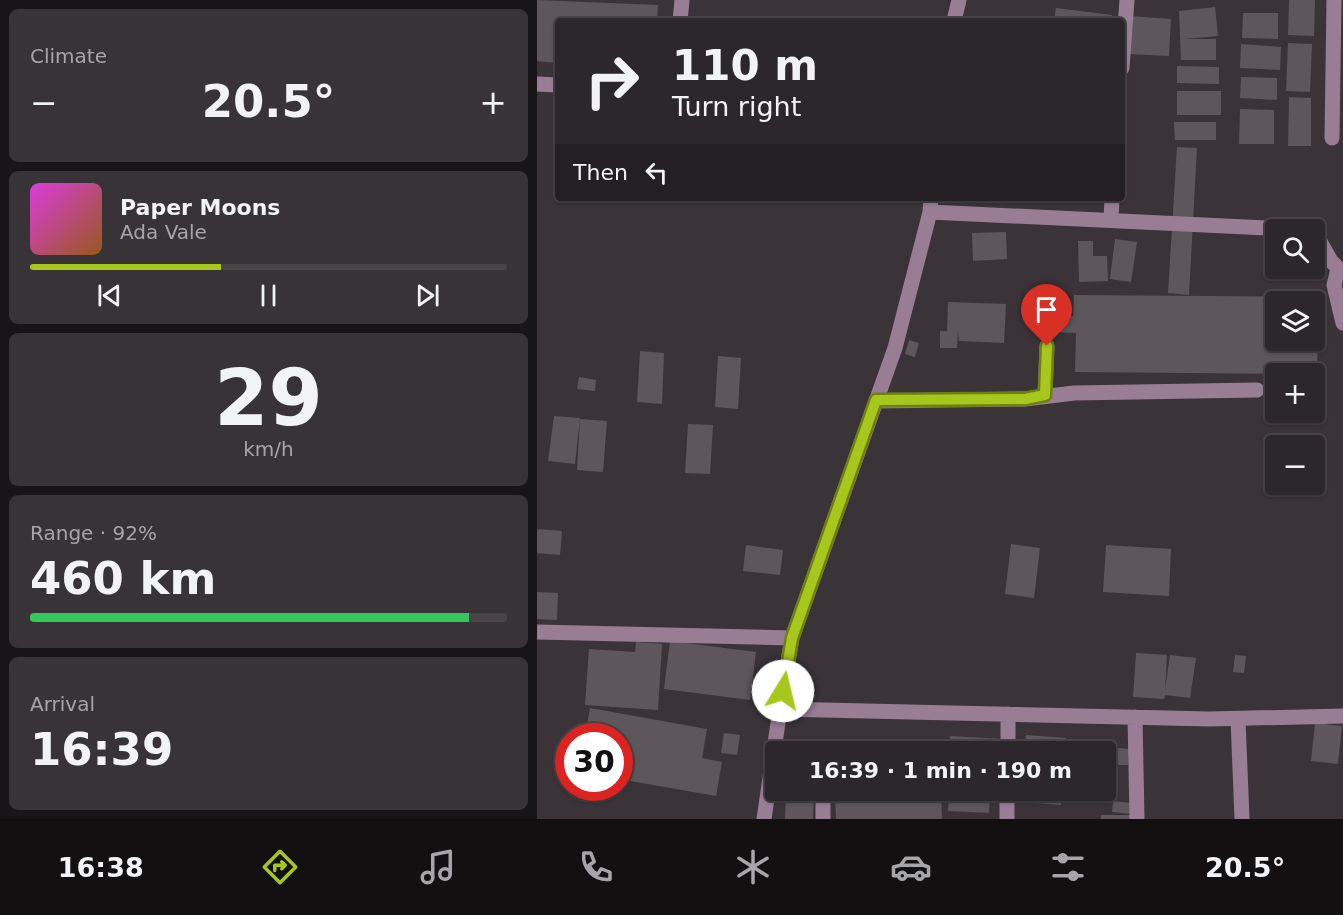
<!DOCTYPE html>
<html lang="en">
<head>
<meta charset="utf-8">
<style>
  :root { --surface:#2c272b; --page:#383337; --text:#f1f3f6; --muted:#a6a5a9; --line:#484447; --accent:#a8c71d }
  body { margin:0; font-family:"DejaVu Sans",sans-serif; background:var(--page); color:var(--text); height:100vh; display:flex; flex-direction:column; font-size:22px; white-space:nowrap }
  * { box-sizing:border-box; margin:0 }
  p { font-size:20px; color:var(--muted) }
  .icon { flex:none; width:33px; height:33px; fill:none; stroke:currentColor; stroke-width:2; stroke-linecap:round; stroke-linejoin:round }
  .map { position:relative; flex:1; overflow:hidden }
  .details { display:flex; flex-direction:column; gap:9px; padding:9px; background:#181518; width:537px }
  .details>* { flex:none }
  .hud { position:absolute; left:18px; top:18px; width:570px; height:183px; border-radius:6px; box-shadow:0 2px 4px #0004,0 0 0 2px var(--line); background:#2c272b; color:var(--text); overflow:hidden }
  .tools { position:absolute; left:728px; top:219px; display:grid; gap:12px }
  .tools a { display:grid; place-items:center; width:60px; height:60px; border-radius:6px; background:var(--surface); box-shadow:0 2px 4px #0004,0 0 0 2px var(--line); font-size:30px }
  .speed { position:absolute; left:18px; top:723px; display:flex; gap:12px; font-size:30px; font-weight:700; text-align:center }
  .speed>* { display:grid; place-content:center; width:78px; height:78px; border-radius:50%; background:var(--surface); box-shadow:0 2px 4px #0004,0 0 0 2px var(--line); line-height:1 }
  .speed .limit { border:9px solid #d22; background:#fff; color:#111 }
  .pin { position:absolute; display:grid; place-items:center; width:51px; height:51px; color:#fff; margin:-62px -26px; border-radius:50% 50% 50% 0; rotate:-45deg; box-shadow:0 0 6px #0007 }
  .pin .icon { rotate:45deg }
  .me { position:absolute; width:66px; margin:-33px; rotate:9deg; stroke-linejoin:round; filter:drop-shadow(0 0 4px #0008) }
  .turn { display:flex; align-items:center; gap:21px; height:126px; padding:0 18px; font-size:27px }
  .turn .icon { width:78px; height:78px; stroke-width:2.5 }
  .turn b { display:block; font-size:42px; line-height:51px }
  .then { display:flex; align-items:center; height:57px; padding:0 18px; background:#0003; gap:12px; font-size:22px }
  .big { font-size:45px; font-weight:700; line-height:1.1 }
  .details .tile { flex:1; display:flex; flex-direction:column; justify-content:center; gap:9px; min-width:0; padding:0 21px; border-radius:9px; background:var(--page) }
  .details .dial { align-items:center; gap:0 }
  .dial b { font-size:78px; line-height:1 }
  .song { display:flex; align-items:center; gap:18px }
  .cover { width:72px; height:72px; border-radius:9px; background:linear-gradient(135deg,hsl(300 70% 55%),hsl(30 70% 35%)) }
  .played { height:6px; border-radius:3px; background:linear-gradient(90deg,var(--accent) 40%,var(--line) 40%) }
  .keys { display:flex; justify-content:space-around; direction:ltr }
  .heat { display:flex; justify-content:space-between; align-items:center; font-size:33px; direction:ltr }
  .charge { height:9px; border-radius:4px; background:linear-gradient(90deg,#34c759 92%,var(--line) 0) }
  .trip { position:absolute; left:228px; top:741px; width:351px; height:60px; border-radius:6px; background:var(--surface); box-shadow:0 2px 4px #0004,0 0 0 2px var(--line); font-weight:700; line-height:60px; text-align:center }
  .dock { display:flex; height:96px; justify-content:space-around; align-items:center; background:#121011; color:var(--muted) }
  .dock .icon { width:42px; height:42px }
  .dock .on { color:var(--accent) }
  .dock b { font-size:27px; color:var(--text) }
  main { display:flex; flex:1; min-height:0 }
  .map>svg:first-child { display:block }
  .building { fill:#5d575c; fill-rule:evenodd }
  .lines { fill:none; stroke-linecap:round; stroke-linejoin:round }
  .minor { stroke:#997d95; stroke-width:15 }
  .route-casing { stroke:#6d8113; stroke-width:15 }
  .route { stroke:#a8c71d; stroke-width:10 }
</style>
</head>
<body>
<main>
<section class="details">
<div class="tile"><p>Climate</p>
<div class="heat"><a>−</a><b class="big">20.5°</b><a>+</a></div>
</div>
<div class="tile">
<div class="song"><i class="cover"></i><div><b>Paper Moons</b><p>Ada Vale</p></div></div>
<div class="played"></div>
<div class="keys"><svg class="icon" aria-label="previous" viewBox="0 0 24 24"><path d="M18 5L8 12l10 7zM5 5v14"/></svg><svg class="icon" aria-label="pause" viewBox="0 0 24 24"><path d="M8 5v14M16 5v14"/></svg><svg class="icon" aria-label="next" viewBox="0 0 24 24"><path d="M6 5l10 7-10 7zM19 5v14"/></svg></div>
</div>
<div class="tile dial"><b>29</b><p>km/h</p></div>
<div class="tile"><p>Range · 92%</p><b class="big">460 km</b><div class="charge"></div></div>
<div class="tile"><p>Arrival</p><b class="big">16:39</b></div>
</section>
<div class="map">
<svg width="806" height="819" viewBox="0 0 806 819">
  <rect width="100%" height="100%" fill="#3a3439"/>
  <path class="building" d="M 0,0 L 121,5 L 120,21 L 21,21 L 21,63 L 0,61 Z
    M 752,0 L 778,0 L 777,36 L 751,35 Z
    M 678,7 L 681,36 L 647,39 L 679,39 L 679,60 L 644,60 L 642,11 Z
    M 519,8 L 575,15 L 575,21 L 517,21 Z
    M 706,13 L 741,13 L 741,39 L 705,38 Z
    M 593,16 L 634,19 L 632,56 L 591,54 Z
    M 751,43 L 775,44 L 773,92 L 749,91 Z
    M 704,44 L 744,47 L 743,70 L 703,68 Z
    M 640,66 L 682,67 L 682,84 L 640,83 Z
    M 704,77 L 740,78 L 740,100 L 703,98 Z
    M 640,91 L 684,91 L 684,115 L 640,115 Z
    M 752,97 L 774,98 L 774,146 L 751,146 Z
    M 703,109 L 737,110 L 737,144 L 702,144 Z
    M 637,122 L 679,122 L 679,140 L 638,140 Z
    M 640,147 L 660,148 L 652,295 L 631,293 Z
    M 469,232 L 470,259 L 436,261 L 435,233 Z
    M 578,239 L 600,242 L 594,282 L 573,279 Z
    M 541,241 L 556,241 L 556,256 L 570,256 L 571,281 L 542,282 Z
    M 537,295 L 781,297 L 780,374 L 538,372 L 539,333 L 510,332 L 510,315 L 536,316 ZM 738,302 L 777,302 L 777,340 L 738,340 Z
    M 411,302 L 469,304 L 467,343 L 422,341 L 421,331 L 420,348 L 403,348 L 403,331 L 410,331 Z
    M 372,340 L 382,343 L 378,357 L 368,354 Z
    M 103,351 L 127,353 L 125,404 L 100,402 Z
    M 181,356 L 204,358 L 201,409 L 178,407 Z
    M 42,377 L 59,380 L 58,391 L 40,389 Z
    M 17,416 L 43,418 L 38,464 L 11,461 Z
    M 43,419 L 70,421 L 66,472 L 40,470 Z
    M 151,424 L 176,425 L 173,474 L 148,473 Z
    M 0,529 L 25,531 L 23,555 L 0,553 Z
    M 474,544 L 503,548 L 497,598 L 468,594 Z
    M 209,545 L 246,550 L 243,575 L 206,571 Z
    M 569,545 L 634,549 L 632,596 L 566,592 Z
    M 0,592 L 21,593 L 20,620 L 0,619 Z
    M 133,641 L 219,652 L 213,700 L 127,689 Z
    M 99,642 L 125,644 L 121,710 L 48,705 L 52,649 L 98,652 Z
    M 599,653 L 630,655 L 628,690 L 633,655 L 659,658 L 653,698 L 628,695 L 627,699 L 596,697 Z
    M 698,655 L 709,656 L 707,673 L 696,672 Z
    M 53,708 L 170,729 L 165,758 L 185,762 L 179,796 L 82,779 L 82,736 L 48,736 Z
    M 778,723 L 805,726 L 801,764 L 774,761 Z
    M 187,733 L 203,735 L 200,755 L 184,753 Z
    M 489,735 L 529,738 L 528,752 L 488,752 Z
    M 413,736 L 466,739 L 465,752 L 412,752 Z
    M 580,748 L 592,749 L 591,765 L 579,765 Z
    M 249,790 L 277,790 L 276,819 L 248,819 Z
    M 298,790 L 404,790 L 405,819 L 299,819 Z
    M 485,790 L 525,790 L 524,805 L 485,802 Z
    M 412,791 L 453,792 L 452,813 L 411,811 Z
    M 576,801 L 595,803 L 594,814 L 575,812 Z
    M 564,815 L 594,815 L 594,819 L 564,819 Z"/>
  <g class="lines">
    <path class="minor" d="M 143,21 L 145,0
      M 417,21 L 422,0
      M 585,68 L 590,0
      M 0,84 L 21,85
      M 795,138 L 797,0
      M 394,198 L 393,212 L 358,348 L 255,638 L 243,709 L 672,719 L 806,716
      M 393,212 L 772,230
      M 574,220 L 575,198
      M 777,231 L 794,261 L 806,273
      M 801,269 L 797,285 L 806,323
      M 508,395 L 510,346
      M 339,401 L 488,399 L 537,393 L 720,390
      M 0,632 L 255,638
      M 598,717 L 600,819
      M 701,719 L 705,819
      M 471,752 L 471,714
      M 286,790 L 286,819
      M 227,819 L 243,709
      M 470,819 L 470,790"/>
  </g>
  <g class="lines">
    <defs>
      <path id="route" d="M 246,691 L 255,638 L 339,400 L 488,399 L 508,395 L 510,346"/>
    </defs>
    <use href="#route" class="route-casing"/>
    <use href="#route" class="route"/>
  </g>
</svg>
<div class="tools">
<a><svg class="icon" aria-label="search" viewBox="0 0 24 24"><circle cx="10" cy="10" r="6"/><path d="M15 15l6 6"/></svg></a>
<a><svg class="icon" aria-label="layers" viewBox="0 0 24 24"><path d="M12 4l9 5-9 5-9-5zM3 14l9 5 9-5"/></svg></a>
<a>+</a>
<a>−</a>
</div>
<div class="speed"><div class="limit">30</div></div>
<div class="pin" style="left:510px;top:346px;background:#d93025"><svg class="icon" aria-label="arrive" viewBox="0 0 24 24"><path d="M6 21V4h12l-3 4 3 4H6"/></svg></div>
<svg class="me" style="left:246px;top:691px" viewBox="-20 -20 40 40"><circle r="19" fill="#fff"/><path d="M0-13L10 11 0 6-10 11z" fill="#a8c71d"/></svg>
<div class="trip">16:39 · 1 min · 190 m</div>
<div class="hud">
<div class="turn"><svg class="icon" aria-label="right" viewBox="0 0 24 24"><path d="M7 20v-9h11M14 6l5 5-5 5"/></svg><div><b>110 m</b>Turn right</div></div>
<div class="then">Then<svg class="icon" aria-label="left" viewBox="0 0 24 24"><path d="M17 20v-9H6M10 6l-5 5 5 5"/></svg></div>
</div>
</div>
</main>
<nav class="dock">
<b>16:38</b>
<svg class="icon on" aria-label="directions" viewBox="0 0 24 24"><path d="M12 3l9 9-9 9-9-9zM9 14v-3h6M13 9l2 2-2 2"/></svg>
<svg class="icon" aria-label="music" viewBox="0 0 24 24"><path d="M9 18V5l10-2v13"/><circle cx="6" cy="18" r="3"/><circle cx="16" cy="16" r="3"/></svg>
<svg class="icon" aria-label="phone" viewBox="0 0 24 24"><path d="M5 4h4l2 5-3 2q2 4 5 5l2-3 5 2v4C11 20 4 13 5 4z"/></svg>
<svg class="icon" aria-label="climate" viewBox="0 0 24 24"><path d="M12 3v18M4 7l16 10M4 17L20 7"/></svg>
<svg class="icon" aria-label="car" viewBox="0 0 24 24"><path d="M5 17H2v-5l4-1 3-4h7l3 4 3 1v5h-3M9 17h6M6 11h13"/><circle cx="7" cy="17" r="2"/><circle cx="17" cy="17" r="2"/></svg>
<svg class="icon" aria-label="filters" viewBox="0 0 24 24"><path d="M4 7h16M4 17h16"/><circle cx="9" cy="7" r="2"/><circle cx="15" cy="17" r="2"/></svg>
<b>20.5°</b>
</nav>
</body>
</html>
